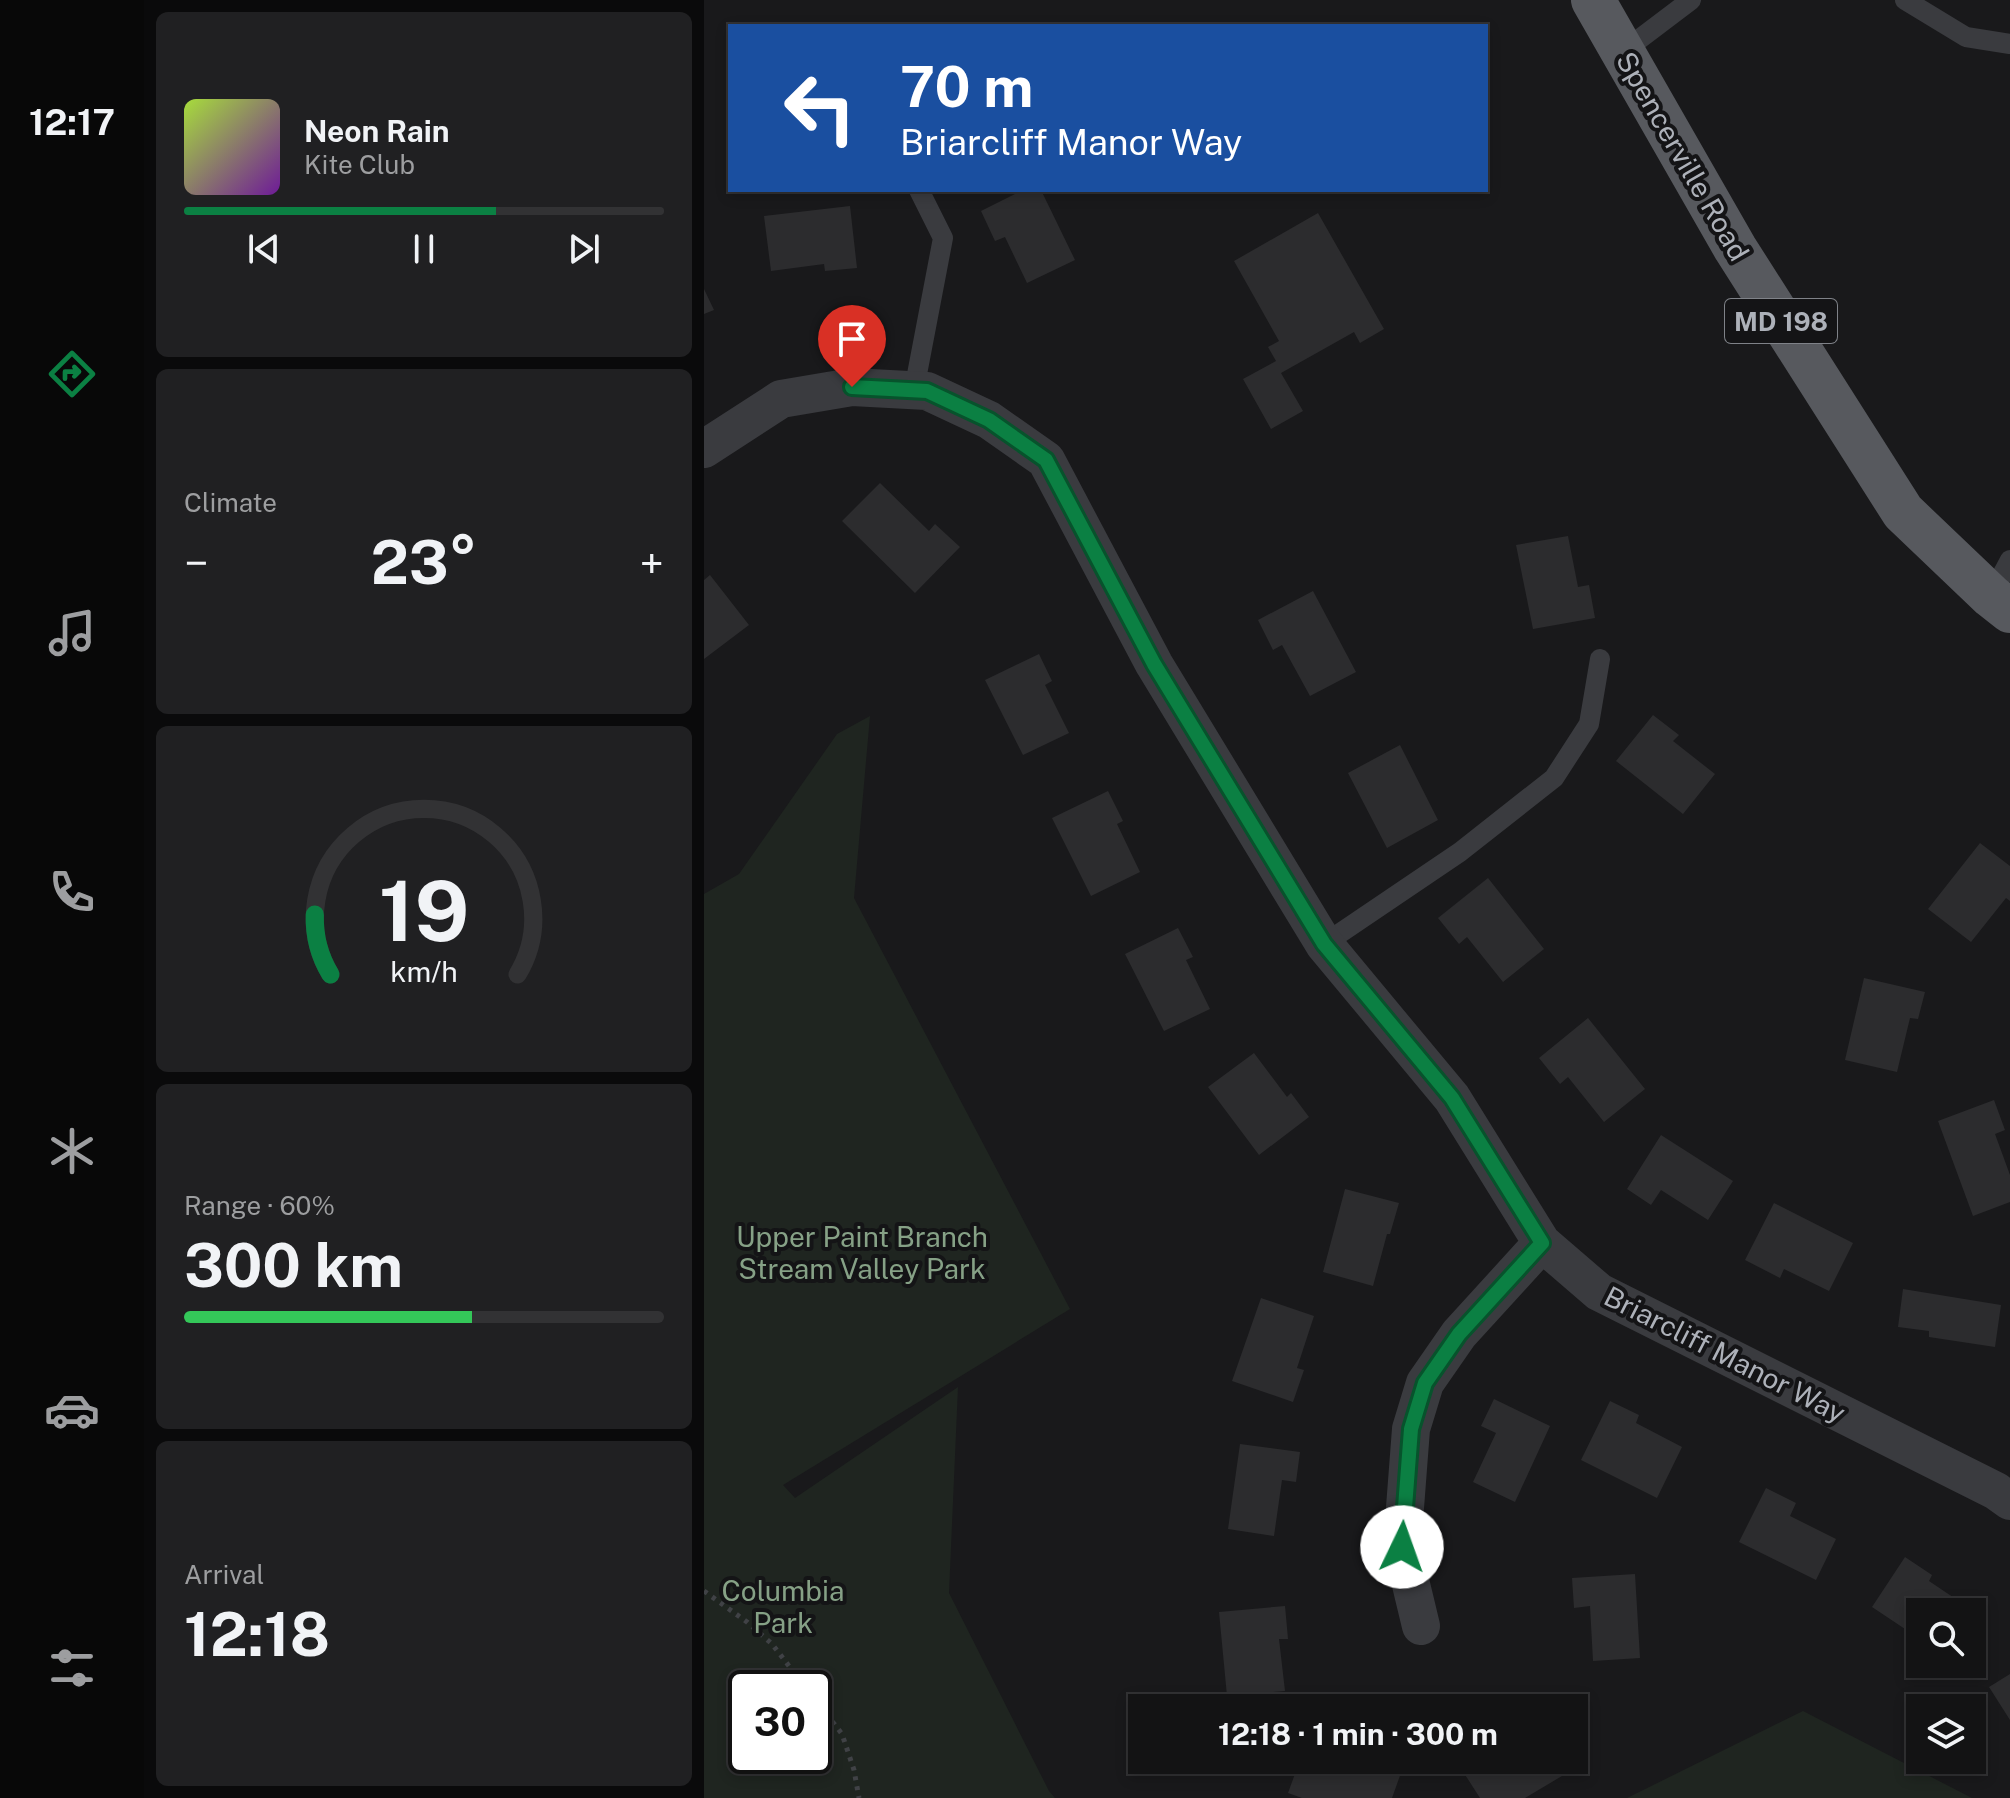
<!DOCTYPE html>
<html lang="en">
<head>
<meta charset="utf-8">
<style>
  :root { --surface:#131314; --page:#202022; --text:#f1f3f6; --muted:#9d9ea0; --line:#323234; --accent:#0b8043 }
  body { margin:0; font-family:"Public Sans",sans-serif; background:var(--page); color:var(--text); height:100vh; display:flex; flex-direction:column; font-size:30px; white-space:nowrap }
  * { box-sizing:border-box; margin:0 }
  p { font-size:26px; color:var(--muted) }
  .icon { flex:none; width:44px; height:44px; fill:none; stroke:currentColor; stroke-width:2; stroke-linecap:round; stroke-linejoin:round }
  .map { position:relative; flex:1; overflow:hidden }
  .side { display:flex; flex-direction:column; gap:12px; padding:12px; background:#0a0a0b; width:560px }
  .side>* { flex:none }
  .hud { position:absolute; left:24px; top:24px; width:760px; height:168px; border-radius:0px; box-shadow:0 4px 12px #0003,0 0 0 2px var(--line); background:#1a4fa0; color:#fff; overflow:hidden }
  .tools { position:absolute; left:1202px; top:1598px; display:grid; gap:16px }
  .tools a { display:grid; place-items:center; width:80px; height:80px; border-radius:0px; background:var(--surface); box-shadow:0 4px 12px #0003,0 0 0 2px var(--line); font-size:40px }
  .speed { position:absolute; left:24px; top:1670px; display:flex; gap:16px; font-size:40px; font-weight:700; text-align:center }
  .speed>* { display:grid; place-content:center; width:104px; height:104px; border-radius:50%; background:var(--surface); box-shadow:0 4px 12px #0003,0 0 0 2px var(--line); line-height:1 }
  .speed .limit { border:4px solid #111; border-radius:12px; background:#fff; color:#111 }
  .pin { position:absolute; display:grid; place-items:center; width:68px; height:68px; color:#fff; margin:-82px -34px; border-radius:50% 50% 50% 0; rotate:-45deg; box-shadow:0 0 8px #0007 }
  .pin .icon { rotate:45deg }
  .me { position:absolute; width:88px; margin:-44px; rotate:3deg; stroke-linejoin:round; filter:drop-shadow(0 0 6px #0008) }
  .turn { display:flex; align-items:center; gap:28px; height:168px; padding:0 40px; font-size:36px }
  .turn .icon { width:104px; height:104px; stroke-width:2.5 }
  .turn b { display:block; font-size:56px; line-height:68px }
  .big { font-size:60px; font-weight:700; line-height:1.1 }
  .side .widget { flex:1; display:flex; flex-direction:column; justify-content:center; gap:12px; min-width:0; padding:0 28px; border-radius:12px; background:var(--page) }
  .side .dial { align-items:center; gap:0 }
  .dial svg { height:208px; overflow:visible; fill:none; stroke:var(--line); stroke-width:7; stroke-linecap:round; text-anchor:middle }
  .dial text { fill:var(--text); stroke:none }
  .song { display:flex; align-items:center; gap:24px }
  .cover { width:96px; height:96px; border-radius:12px; background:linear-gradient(135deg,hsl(80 70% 55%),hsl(280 70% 35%)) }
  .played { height:8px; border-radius:4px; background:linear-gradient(90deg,var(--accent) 65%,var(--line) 65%) }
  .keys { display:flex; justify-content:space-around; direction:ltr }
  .heat { display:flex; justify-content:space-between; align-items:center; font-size:44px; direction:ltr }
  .charge { height:12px; border-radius:6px; background:linear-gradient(90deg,#34c759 60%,var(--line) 0) }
  .trip { position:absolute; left:424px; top:1694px; width:460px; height:80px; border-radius:0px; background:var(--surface); box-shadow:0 4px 12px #0003,0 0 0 2px var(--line); font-weight:700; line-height:80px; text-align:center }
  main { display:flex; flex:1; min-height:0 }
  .tabs { display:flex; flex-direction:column; width:144px; justify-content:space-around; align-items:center; background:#080808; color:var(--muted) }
  .tabs .icon { width:56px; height:56px }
  .tabs .selected { color:var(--accent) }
  .tabs b { font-size:36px; color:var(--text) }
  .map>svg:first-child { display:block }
  .green { fill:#1f2520; fill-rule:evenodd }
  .building { fill:#2c2c2e }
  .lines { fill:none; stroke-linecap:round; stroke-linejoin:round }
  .path { stroke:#404246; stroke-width:5; stroke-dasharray:4 6; stroke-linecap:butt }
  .lane { stroke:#3a3b3f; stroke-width:20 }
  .street { stroke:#3a3b3f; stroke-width:38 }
  .primary { stroke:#57595e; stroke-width:44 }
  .route-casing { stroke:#07532c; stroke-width:20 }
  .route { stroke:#0b8043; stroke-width:14 }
  .labels { text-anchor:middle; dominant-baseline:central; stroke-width:8; stroke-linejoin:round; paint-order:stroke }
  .shield { fill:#141416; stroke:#7f8288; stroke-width:2 }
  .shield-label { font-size:26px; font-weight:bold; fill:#adb1b9 }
  .street-label { font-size:28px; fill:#adb1b9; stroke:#141416 }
  .park-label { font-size:28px; fill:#86a186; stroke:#141416 }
</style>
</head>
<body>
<main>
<nav class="tabs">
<b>12:17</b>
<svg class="icon selected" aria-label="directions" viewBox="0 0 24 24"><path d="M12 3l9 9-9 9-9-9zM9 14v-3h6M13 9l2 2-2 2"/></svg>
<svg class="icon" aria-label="music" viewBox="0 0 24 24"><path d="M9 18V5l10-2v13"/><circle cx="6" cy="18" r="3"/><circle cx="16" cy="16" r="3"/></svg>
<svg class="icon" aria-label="phone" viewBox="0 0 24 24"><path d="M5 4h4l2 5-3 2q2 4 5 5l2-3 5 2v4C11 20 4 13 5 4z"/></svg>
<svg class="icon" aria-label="climate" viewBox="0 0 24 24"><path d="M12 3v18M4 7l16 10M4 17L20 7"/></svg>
<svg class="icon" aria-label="car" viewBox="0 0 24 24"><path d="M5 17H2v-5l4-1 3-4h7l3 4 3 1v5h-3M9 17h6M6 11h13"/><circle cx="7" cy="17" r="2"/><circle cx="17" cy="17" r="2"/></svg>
<svg class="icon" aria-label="filters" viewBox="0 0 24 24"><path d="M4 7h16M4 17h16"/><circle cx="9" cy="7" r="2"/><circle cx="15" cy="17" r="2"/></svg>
</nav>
<section class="side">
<div class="widget">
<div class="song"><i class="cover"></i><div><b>Neon Rain</b><p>Kite Club</p></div></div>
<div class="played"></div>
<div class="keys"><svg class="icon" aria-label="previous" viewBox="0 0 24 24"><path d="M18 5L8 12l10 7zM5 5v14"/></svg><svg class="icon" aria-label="pause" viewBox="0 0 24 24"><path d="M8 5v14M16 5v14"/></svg><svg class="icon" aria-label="next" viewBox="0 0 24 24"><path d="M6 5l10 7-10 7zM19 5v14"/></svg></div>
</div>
<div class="widget"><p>Climate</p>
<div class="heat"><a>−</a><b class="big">23°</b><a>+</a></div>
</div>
<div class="widget dial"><svg viewBox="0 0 100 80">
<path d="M14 69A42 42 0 1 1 86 69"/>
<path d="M14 69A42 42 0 0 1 8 46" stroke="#0b8043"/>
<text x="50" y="56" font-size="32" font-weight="700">19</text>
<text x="50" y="72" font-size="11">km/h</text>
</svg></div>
<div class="widget"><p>Range · 60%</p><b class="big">300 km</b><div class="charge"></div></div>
<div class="widget"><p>Arrival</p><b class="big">12:18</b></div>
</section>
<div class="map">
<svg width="1306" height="1798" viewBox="0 0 1306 1798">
  <rect width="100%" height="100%" fill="#19191b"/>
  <path class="green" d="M 166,716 L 150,898 L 366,1309 L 79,1485 L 91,1498 L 254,1387 L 245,1593 L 345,1791 L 351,1798 L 0,1798 L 0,894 L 35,874 L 133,734 ZM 110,1688 L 110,1756 L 42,1756 L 42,1688 Z
    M 1099,1711 L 1268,1798 L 923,1798 Z"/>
  <path class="building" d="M 319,190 L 337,190 L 371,260 L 323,283 L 301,237 L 291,241 L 277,211 Z
    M 146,206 L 153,268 L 121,271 L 120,264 L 67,271 L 60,216 Z
    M 614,213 L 680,329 L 656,343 L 650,332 L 577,373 L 599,411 L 567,429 L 539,379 L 572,361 L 564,347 L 575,341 L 530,261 Z
    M 0,289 L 10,310 L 0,314 Z
    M 176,483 L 225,531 L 231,524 L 256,547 L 211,593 L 138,521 Z
    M 864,536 L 874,587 L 885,585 L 891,618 L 829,629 L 812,545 Z
    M 6,575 L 45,625 L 0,659 L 0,580 Z
    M 609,591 L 652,672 L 606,696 L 578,645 L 569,650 L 554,620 Z
    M 335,654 L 348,681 L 341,685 L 365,733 L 319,755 L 281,680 Z
    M 949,715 L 975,735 L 969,741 L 1011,774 L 979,814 L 912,761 Z
    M 696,745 L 734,820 L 683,848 L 644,773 Z
    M 404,791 L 419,821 L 413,824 L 436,872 L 387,896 L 348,818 Z
    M 1276,843 L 1306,866 L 1306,901 L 1302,898 L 1267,942 L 1224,909 Z
    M 784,878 L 840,949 L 799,982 L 763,937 L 755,944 L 734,918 Z
    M 474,928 L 489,957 L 482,960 L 506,1009 L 460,1031 L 421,954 Z
    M 1160,978 L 1221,992 L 1214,1019 L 1206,1018 L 1193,1072 L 1141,1060 Z
    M 884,1018 L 941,1089 L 900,1122 L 864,1077 L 856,1084 L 835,1058 Z
    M 550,1053 L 583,1097 L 587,1093 L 605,1117 L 555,1155 L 504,1087 Z
    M 1290,1100 L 1301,1130 L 1291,1134 L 1306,1175 L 1306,1202 L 1269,1216 L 1234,1121 Z
    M 957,1135 L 1029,1181 L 1004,1220 L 957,1190 L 947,1205 L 923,1189 Z
    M 641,1189 L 695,1203 L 686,1234 L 683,1234 L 669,1286 L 619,1272 Z
    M 1070,1203 L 1149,1243 L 1125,1291 L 1080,1269 L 1076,1278 L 1041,1260 Z
    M 1199,1289 L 1297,1305 L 1291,1347 L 1225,1337 L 1225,1331 L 1194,1327 Z
    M 557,1298 L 610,1316 L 593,1368 L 600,1370 L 589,1402 L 528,1381 Z
    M 790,1399 L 846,1426 L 811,1502 L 769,1482 L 792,1433 L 777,1426 Z
    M 906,1401 L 935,1415 L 932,1423 L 978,1447 L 953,1498 L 877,1460 Z
    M 536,1444 L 596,1452 L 592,1482 L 578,1480 L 570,1536 L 524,1529 Z
    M 1062,1488 L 1092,1503 L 1086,1516 L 1132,1539 L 1112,1580 L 1035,1542 Z
    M 1201,1557 L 1228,1575 L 1225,1581 L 1268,1610 L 1267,1612 L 1216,1612 L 1216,1639 L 1168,1607 Z
    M 931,1574 L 936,1658 L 889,1661 L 886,1606 L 870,1608 L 868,1578 Z
    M 581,1606 L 584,1639 L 575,1639 L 581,1691 L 523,1696 L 515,1612 Z
    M 1306,1674 L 1306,1720 L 1285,1687 Z
    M 596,1760 L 635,1760 L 663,1770 L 666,1760 L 671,1760 L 698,1770 L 688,1798 L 598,1798 L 584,1793 Z
    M 775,1760 L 854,1760 L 863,1773 L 821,1798 L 776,1798 L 758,1770 Z"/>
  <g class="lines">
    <path class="path" d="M 0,1591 L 43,1622 L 68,1644 L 102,1688
      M 110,1698 L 138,1734 L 150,1770 L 155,1798"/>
    <path class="lane" d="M 1201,0 L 1262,37 L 1306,44
      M 917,53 L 987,0
      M 210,390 L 239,238 L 215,190
      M 1287,596 L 1306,560
      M 620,944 L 756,852 L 850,778 L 885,724 L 896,659"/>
    <path class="street" d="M 0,449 L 77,399 L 148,387 L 223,391 L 285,420 L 342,460 L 450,664 L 620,944 L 748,1098 L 838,1243 L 895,1292 L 1292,1491 L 1306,1501
      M 717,1626 L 698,1547 L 707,1429 L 721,1383 L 755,1334 L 838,1243"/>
    <path class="primary" d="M 889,0 L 1031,248 L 1199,512 L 1287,596 L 1306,611"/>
  </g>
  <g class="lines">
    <defs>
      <path id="route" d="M 148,387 L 223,391 L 285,420 L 342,460 L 450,664 L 620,944 L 748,1098 L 838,1243 L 755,1334 L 721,1383 L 707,1429 L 698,1547"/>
    </defs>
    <use href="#route" class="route-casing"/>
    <use href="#route" class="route"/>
  </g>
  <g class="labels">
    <rect class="shield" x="1021" y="299" width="112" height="44" rx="6"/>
    <g class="shield-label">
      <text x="1077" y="321">MD 198</text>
    </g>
    <g class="street-label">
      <text transform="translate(979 156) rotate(60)">Spencerville Road</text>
      <text transform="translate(1021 1354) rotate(27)">Briarcliff Manor Way</text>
    </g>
    <g class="park-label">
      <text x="158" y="1236">Upper Paint Branch<tspan x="158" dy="32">Stream Valley Park</tspan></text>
      <text x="79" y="1590">Columbia<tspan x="79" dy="32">Park</tspan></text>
    </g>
  </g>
</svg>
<div class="tools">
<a><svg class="icon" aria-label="search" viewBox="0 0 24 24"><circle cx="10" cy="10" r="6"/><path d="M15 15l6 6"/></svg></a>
<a><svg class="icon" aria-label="layers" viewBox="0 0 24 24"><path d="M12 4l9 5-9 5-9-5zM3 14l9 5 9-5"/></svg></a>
</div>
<div class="speed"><div class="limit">30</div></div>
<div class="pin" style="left:148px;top:387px;background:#d93025"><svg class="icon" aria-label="arrive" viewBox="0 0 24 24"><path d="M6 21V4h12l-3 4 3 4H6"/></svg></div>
<svg class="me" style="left:698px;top:1547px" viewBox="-20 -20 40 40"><circle r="19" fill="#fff"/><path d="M0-13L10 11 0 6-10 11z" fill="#0b8043"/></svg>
<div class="trip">12:18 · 1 min · 300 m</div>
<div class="hud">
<div class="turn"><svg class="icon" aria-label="left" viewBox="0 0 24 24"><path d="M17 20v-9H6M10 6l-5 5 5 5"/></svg><div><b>70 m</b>Briarcliff Manor Way</div></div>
</div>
</div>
</main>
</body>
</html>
